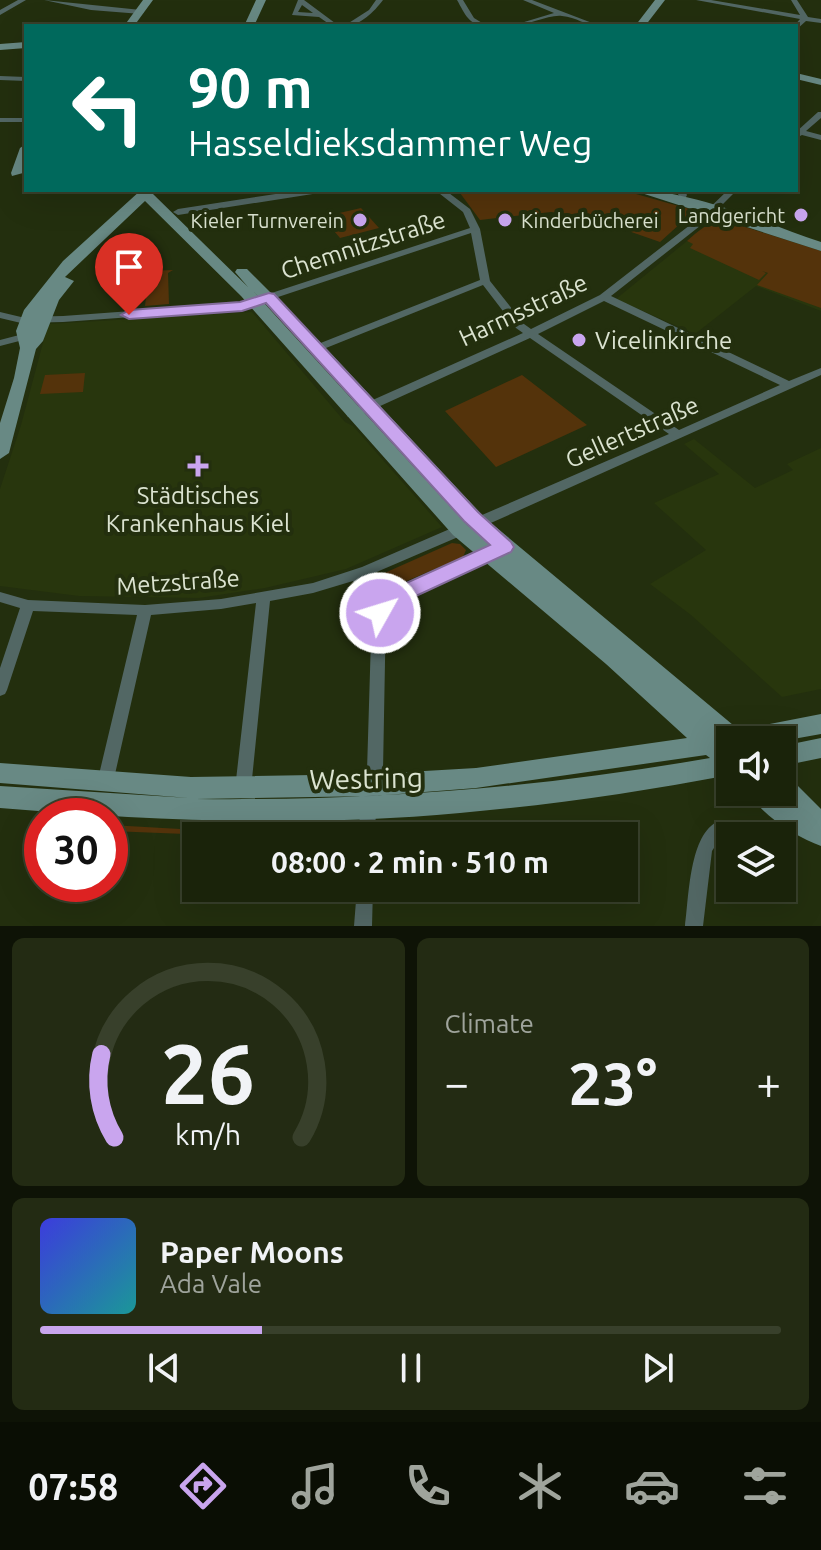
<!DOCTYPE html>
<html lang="en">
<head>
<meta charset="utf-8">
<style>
  :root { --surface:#1a230a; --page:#232b13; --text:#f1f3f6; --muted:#9fa49c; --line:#38402b; --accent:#c9a5ee }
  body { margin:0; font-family:Ubuntu,sans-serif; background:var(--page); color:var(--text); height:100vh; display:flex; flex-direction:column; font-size:30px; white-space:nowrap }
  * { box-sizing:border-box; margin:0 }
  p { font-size:26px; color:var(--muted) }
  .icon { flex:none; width:44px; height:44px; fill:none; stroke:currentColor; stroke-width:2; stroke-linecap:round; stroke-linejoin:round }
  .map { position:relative; height:926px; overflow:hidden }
  .panel { display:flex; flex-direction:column; gap:12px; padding:12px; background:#0e1306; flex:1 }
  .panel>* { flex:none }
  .top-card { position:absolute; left:24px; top:24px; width:774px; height:168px; border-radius:0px; box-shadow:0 8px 32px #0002,0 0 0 2px var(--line); background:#00695c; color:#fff; overflow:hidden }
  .fabs { position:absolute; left:716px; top:726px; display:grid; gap:16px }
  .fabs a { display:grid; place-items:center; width:80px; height:80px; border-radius:0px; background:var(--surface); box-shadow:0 8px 32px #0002,0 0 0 2px var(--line); font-size:40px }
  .speed { position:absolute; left:24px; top:798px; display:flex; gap:16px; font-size:40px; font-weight:700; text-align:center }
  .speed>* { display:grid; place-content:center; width:104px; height:104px; border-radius:50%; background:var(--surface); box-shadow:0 8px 32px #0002,0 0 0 2px var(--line); line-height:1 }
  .speed .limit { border:12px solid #d22; background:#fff; color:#111 }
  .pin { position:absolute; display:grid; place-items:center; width:68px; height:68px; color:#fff; margin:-82px -34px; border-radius:50% 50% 50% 0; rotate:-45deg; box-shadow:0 0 8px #0007 }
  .pin .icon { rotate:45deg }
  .me { position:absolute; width:88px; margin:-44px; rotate:51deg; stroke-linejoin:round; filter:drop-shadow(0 0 6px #0008) }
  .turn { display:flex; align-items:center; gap:28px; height:168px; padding:0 32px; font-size:36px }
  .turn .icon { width:104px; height:104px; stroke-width:2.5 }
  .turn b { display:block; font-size:56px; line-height:68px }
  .big { font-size:60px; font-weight:700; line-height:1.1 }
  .panel .card { flex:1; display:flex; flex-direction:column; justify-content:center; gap:12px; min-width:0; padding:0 28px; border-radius:12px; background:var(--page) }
  .panel .dial { align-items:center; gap:0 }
  .dial svg { height:208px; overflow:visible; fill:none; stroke:var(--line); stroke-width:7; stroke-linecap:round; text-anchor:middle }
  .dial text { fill:var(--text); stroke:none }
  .song { display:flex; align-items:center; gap:24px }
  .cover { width:96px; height:96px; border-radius:12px; background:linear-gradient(135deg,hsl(240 70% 55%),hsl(180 70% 35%)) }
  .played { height:8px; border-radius:4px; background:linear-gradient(90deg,var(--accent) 30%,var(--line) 30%) }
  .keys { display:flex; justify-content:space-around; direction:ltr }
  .heat { display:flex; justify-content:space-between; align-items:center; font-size:44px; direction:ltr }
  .panel .tiles { flex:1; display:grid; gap:12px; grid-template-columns:1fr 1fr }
  .card:last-child { grid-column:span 2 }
  .trip { position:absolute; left:182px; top:822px; width:456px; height:80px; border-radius:0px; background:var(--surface); box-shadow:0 8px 32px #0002,0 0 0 2px var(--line); font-weight:700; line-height:80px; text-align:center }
  .tab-bar { display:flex; height:128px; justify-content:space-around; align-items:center; background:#0a0e04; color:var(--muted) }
  .tab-bar .icon { width:56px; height:56px }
  .tab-bar .active { color:var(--accent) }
  .tab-bar b { font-size:36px; color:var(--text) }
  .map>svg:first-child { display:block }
  .built { fill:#28360d }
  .green { fill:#54330b }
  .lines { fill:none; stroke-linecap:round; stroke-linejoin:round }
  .street { fill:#526764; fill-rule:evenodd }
  .secondary { fill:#688984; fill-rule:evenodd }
  .route { fill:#c9a5ee; stroke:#836b9b; stroke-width:2 }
  .poi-dot { fill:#c9a5ee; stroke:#232f0e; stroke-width:3 }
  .labels { text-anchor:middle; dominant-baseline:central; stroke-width:8; stroke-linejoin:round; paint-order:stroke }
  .far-poi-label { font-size:20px; fill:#dbe3d0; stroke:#232f0e; text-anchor:end }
  .street-label { font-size:24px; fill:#dbe3d0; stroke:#232f0e }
  .poi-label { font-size:24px; fill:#dbe3d0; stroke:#232f0e; text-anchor:start }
  .near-street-label { font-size:28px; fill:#dbe3d0; stroke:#232f0e }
</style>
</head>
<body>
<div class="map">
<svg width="821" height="926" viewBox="0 0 821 926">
  <rect width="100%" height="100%" fill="#232f0e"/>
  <path class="built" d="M 687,241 L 821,294 L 821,311 L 756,286 L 695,334 L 616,299 Z
    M 252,312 L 345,422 L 353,426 L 442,527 L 346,569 L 265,588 L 199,598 L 79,596 L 0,586 L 0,489 L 21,425 L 48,324 Z
    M 694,439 L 755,488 L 793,470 L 787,464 L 821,448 L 821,689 L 782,697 L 691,615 L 650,584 L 706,550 L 654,503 L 719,474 L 684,444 Z"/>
  <path class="green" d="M 488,190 L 622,190 L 689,209 L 692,213 L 660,242 L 614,226 L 614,219 L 551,212 L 480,220 L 460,193 L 487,194 Z
    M 361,208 L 379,228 L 340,238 L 322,217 Z
    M 723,220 L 821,251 L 821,308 L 757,285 L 768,273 L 762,271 L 766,273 L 759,280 L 690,248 L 693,244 L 687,241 C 697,232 709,221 723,220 Z
    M 173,270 L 168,273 L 169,304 L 145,306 L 149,271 Z
    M 85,373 L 83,392 L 40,394 L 45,375 Z
    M 522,375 L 587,425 L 496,467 L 445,411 Z
    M 452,543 L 460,544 L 466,550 L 463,557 L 390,588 L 383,587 L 380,575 Z
    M 110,825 L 180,829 L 320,829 L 319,834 L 236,836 L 110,831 Z"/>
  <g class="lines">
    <path class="street" d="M 18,0 L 26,0 L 0,15 L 0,10 Z
      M 44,0 L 141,10 L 144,12 L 141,14 L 91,10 Z
      M 298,0 L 304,0 L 339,26 L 332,26 L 319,17 L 292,15 ZM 302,5 L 313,13 L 298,12 Z
      M 376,0 L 383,0 C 374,12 360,26 344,26 L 369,10 Z
      M 457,0 L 463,0 L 474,18 L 487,26 C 469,26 465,14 457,0 Z
      M 523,0 L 532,0 L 600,26 C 586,26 576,17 562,16 C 550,14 527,26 511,26 L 554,13 Z
      M 696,0 L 711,0 L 800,15 L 791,0 L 797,0 L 808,17 L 821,19 L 821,23 L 806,21 L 796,30 L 796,26 L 794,26 L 800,19 Z
      M 0,76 L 26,77 L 26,81 L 0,80 Z
      M 818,112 L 821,112 L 821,118 L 806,131 L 821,135 L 821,140 L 802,135 L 796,138 L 796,132 Z
      M 0,118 L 26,118 L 26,122 L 0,122 Z
      M 302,190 L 323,190 L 319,193 L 178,215 L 173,212 L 178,209 Z
      M 435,190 L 445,190 L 470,209 L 480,229 L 490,281 L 524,324 L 531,329 L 600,295 L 699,218 L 728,190 L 737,190 L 705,222 L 611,296 L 789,381 L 821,368 L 821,375 L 493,522 L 365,577 L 381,597 L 491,548 L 501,548 L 503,551 L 501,554 L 386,607 L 383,771 L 376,808 L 375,836 L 359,836 L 360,808 L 367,771 L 372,605 L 353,581 L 313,593 L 270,601 L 251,789 L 249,794 L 243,796 L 237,794 L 235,789 L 256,603 L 221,609 L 151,615 L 113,783 L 111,788 L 105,790 L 99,788 L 97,783 L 137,615 L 33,611 L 7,690 L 5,694 L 0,696 L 0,668 L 20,608 L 0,602 L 0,592 L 28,600 L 145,605 L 221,599 L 313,583 L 362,567 L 669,434 L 530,338 L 356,417 L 348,417 L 346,414 L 348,411 L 523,333 L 516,328 L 483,285 L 321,350 L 313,350 L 312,348 L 313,346 L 480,280 L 471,233 L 242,309 L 63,322 L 21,323 L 0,318 L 0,312 L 21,317 L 63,316 L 241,303 L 470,228 L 463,212 ZM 604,301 L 780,385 L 679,430 L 538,334 Z
      M 675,190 L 684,190 L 687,195 L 686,197 L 680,197 Z
      M 23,334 L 28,337 L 27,339 L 0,346 L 0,340 Z
      M 719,821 L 725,823 L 727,828 L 712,851 L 703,926 L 685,926 C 689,898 689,833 719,821 Z
      M 357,888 L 373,888 L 372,926 L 354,926 Z"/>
    <path class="secondary" d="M 143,0 L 153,0 L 134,26 L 124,26 Z
      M 256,0 L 266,0 L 254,26 L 244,26 Z
      M 655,0 L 665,0 L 645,26 L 635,26 Z
      M 26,42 L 26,48 L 0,50 L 0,44 Z
      M 796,73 L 821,79 L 821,85 L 796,79 Z
      M 26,144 L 23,173 L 12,176 L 11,173 L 20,148 Z
      M 141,190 L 156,190 L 153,194 L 248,287 L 235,272 L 237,269 L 247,269 L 323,345 L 485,518 L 739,730 L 821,714 L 821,734 L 782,741 L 730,740 L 730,775 C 640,792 551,805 460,813 C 306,827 153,821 0,808 L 0,786 L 189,798 L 0,783 L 0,763 L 191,777 L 373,774 L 476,768 L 687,738 L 606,664 L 453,535 L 241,296 L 145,201 L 65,277 L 74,281 L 59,300 L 43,341 L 36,349 L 9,453 L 0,459 L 0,423 L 14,378 L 20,348 L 16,331 L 24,310 L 63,261 ZM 254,292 L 311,351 L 471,528 L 495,548 L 467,525 ZM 706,755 L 710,758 C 539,788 369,801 196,799 L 373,796 L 476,788 Z
      M 632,190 C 693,190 764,223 821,242 L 821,251 Z
      M 821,738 L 821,758 L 782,766 L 782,746 Z
      M 782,774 L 790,778 L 821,809 L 821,846 C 798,838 760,815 749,792 L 782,792 Z"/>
  </g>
  <path class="route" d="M 269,293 L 274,294 L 478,512 L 511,542 L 514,547 L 511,552 L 390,608 L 387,619 L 373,619 L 368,604 L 371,599 L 490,545 L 464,521 L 266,303 L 242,311 L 129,319 L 121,315 L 129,310 L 240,302 Z"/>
  <g class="poi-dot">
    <circle cx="801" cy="215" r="8"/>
    <circle cx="360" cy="220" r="8"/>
    <circle cx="505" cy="220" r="8"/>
    <circle cx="579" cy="340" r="8"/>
    <path d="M194 454h8v8h8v8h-8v8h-8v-8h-8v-8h8z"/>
  </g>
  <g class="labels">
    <g class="far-poi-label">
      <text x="785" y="215">Landgericht</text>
      <text x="344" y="220">Kieler Turnverein</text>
      <text x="521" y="220" text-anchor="start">Kinderbücherei</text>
    </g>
    <g class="street-label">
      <text transform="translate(363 245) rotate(-18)">Chemnitzstraße</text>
      <text transform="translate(523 310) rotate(-25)">Harmsstraße</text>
      <text transform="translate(632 432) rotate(-24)">Gellertstraße</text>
      <text transform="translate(178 582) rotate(-4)">Metzstraße</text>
    </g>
    <g class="poi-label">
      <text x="595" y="340">Vicelinkirche</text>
      <text x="198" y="495" text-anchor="middle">Städtisches<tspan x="198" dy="28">Krankenhaus Kiel</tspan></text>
    </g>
    <g class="near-street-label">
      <text transform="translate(366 778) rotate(-1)">Westring</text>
    </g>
  </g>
</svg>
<div class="fabs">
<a><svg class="icon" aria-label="sound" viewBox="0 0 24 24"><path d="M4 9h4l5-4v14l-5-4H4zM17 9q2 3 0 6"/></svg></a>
<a><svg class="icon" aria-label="layers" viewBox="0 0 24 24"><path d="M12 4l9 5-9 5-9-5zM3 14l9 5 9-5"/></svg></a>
</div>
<div class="speed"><div class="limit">30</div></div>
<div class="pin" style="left:129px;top:315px;background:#d93025"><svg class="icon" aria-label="arrive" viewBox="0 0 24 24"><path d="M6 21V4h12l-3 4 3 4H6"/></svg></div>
<svg class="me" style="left:380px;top:613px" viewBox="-20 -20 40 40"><circle r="17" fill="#c9a5ee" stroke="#fff" stroke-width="3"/><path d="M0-11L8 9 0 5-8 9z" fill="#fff"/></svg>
<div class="trip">08:00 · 2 min · 510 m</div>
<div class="top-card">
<div class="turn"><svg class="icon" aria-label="left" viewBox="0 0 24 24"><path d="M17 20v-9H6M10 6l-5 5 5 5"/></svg><div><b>90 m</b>Hasseldieksdammer Weg</div></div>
</div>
</div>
<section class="panel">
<div class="tiles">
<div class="card dial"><svg viewBox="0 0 100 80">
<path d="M14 69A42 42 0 1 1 86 69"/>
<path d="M14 69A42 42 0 0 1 9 37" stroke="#c9a5ee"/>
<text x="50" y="56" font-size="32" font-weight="700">26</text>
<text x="50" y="72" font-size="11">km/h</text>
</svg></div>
<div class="card"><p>Climate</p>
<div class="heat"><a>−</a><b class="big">23°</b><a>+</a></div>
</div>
<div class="card">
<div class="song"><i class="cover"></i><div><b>Paper Moons</b><p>Ada Vale</p></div></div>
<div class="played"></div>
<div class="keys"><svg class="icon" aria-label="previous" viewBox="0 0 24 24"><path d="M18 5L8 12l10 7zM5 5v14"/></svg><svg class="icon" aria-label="pause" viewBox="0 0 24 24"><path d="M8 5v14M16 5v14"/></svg><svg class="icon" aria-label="next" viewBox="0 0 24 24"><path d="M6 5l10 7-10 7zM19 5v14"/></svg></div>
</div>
</div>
</section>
<nav class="tab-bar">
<b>07:58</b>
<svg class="icon active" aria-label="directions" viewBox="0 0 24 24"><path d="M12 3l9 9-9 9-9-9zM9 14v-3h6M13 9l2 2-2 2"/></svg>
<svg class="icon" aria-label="music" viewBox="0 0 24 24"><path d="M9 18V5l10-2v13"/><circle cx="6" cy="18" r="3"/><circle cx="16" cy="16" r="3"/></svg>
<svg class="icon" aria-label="phone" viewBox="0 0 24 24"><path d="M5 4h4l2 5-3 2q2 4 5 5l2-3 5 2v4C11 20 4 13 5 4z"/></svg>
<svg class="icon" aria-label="climate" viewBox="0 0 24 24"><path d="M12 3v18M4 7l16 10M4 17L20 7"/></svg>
<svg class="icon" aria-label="car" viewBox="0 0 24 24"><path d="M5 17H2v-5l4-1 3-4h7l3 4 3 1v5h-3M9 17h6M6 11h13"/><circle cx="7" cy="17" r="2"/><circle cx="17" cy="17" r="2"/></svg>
<svg class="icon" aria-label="filters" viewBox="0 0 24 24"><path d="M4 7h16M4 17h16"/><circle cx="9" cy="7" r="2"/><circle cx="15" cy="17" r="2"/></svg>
</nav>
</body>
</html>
